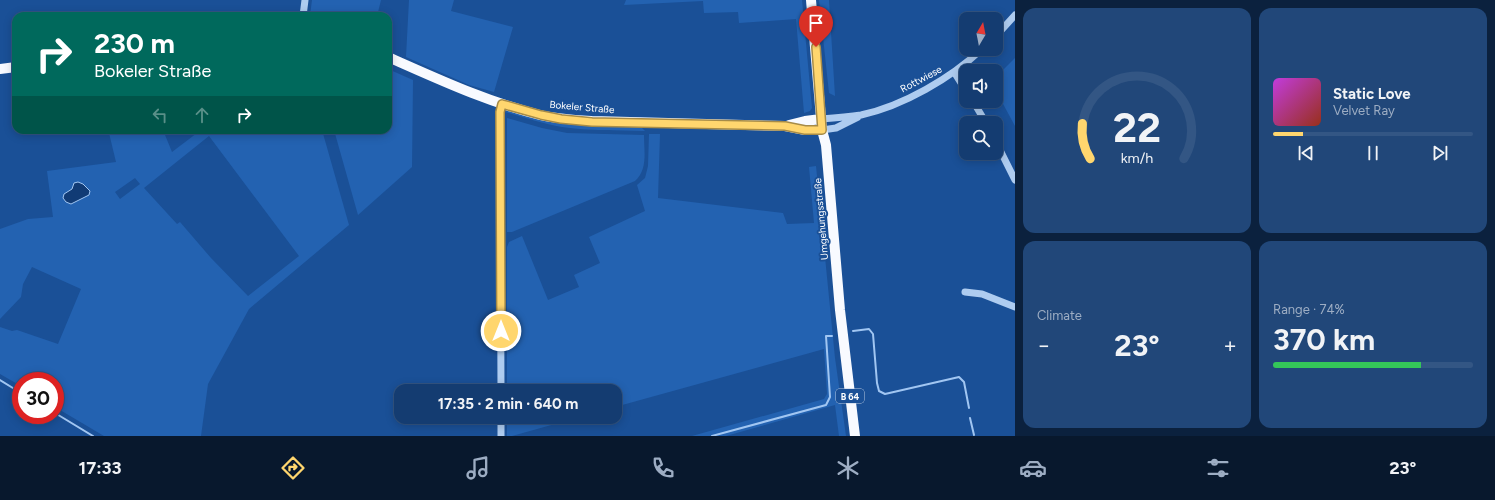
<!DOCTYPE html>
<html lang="en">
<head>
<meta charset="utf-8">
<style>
  :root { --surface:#143c71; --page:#214779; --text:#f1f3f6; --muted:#9dadc3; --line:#335684; --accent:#ffd66e }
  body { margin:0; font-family:Figtree,sans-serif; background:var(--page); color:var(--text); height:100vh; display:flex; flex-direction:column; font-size:15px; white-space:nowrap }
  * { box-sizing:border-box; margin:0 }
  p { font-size:13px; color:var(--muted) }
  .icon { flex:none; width:22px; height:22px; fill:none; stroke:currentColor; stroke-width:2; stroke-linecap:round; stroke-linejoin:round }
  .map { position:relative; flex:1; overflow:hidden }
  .details { display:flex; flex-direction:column; gap:8px; padding:8px; background:#0b213e; width:480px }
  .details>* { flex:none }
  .banner { position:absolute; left:12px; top:12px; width:380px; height:122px; border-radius:12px; box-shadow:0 2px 10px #0003,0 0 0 1px var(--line); background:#00695c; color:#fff; overflow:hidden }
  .needle { width:26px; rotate:10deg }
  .tools { position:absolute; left:959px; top:12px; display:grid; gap:8px }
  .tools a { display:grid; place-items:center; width:44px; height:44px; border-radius:8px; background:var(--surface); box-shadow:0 2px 10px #0003,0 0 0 1px var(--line); font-size:20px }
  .speed { position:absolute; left:12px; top:372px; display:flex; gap:8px; font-size:20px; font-weight:700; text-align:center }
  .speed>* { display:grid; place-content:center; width:52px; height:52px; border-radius:50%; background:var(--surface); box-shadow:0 2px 10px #0003,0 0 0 1px var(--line); line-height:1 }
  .speed .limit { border:6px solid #d22; background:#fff; color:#111 }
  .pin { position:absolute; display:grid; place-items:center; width:34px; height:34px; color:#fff; margin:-41px -17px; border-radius:50% 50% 50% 0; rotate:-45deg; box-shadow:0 0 4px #0007 }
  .pin .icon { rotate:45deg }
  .me { position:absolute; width:44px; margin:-22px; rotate:0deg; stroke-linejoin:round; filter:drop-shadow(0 0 3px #0008) }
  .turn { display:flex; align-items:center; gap:14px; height:84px; padding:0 16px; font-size:18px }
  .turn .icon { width:52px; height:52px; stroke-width:2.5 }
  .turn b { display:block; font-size:28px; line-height:34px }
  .lanes { display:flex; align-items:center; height:38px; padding:0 16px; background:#0003; justify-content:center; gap:20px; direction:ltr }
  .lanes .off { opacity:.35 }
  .big { font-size:30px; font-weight:700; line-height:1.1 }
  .details .card { flex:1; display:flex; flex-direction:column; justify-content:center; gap:6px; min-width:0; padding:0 14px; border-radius:12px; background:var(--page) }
  .details .dial { align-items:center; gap:0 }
  .dial svg { height:104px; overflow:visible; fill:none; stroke:var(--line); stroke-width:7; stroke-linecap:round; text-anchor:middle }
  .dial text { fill:var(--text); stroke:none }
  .song { display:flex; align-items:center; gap:12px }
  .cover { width:48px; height:48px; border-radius:6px; background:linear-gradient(135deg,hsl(290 70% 55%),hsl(10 70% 35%)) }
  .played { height:4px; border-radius:2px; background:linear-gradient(90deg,var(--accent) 15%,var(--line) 15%) }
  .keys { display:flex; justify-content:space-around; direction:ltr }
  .heat { display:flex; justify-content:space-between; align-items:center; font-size:22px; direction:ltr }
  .charge { height:6px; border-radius:3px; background:linear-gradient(90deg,#34c759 74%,var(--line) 0) }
  .details .tiles { flex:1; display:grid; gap:8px; grid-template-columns:repeat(2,1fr) }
  .trip { position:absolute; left:394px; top:384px; width:228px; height:40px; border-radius:12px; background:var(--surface); box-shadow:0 2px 10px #0003,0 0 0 1px var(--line); font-weight:700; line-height:40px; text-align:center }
  .tab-bar { display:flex; height:64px; justify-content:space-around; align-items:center; background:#08182d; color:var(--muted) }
  .tab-bar .icon { width:28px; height:28px }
  .tab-bar .active { color:var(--accent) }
  .tab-bar b { font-size:18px; color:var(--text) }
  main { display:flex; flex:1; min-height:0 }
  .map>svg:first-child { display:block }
  .green { fill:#2362b1; fill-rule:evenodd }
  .water { fill:#113b75; stroke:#a1c6f2 }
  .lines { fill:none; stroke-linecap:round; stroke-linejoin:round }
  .stream { stroke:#a1c6f2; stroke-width:2 }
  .minor { stroke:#aeccf0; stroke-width:7 }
  .major { stroke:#f8faff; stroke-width:10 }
  .route-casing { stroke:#a68b48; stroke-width:10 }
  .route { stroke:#ffd66e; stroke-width:7 }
  .labels { text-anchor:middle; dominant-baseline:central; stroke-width:4; stroke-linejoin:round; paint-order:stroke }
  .shield { fill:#1a5097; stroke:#bacae0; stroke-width:1 }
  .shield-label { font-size:9px; font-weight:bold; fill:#fff }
  .street-label { font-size:10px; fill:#fff; stroke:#1a5097 }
</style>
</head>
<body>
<main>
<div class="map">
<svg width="1015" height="436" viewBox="0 0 1015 436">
  <rect width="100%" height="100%" fill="#1a5097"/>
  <path class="green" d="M 312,0 L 381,0 L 377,16 L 310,16 Z
    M 409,0 L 454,0 L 451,11 L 513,27 L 494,92 L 469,85 L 406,57 Z
    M 626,0 L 802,0 L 812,108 L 810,111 L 804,113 L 796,19 L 739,23 L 738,12 L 704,13 L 703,1 L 624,5 Z
    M 819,0 L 829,0 L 835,96 L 829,93 Z
    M 1015,58 L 1015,126 L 996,91 L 996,77 Z
    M 388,69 L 413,80 L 412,167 L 358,215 L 334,130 L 388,130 Z
    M 508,111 L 641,127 L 645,131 C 618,130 589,131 562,127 C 543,124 524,117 505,112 Z
    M 507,118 L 542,128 L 567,133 L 644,135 C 644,152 648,169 635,181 L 512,232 L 507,232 Z
    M 106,130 L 163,130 L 172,152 L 201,130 L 322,130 L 349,225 L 249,309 L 208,384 L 201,436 L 104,436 L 55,407 L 55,381 L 21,381 L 21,386 L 0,374 L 0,327 L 12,331 L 17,330 L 58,344 L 81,289 L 32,267 L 23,284 L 21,297 L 0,319 L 0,229 L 28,219 L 53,217 L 47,171 L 116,162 L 109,133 ZM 209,136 L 299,256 L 248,296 L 211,258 L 180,222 L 177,224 L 144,188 ZM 135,178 L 140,184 L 120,199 L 115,192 Z
    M 649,134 L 660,134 L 658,198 L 783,213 L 787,224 L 814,223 L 809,167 L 816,166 L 835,358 L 846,436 L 839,436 L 835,405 L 726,436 L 692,436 L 824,399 L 827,394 L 824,349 L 615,407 L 615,391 L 507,391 L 507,247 L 509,242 L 522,236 L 548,300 L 579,287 L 574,275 L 600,263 L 589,237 L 645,211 L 637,185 L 645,178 L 648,166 Z
    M 507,417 L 580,417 L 512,436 L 507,436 Z"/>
  <path class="water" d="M 78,182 L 83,184 L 90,191 L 89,195 L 71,204 L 66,202 L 63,198 L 64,194 L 72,189 L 74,183 Z"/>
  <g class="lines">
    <path class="stream" d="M 853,331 L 869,329 L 873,334 L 877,383 L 879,391 L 885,394 L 959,377 L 964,382 L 969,408
      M 0,380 L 21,393
      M 55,413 L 93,436
      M 970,418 L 974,435
      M 712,436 L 826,405 L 830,397 L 826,336 L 832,336"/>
    <path class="minor" d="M 303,16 L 305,0
      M 996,36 L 1015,15
      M 954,72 L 966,91
      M 973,101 L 986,123
      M 821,119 C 835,118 848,117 861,115 C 903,106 951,78 982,49
      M 822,130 L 836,128 L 858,117
      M 996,142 L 1015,180
      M 965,292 L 982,294 L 1015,307
      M 501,391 L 500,112 L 502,104
      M 501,417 L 501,436"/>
    <path class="major" d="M 811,0 L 822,130 L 826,145 L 840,310 L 855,436
      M 388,57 C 438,79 487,102 540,115 C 557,119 575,120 592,121 L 785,126 L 805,130 L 822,130
      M 0,69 L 16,67
      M 789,125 L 805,121 L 821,119"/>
  </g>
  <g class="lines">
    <defs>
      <path id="route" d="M 501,331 L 500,112 L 502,104 L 541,115 L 561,119 L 592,122 L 785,126 L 805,130 L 822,130 L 816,47"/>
    </defs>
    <use href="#route" class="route-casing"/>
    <use href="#route" class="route"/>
  </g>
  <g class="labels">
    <rect class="shield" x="836" y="389" width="28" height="14" rx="3"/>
    <g class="shield-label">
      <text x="850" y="396">B 64</text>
    </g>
    <g class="street-label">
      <text transform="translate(921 79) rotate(-28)">Rottwiese</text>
      <text transform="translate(582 107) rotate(5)">Bokeler Straße</text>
      <text transform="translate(821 219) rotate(-95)">Umgehungsstraße</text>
    </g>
  </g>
</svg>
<div class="tools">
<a><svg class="needle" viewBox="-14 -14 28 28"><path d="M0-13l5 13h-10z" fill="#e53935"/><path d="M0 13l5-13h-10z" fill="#9dadc3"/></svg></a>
<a><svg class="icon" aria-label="sound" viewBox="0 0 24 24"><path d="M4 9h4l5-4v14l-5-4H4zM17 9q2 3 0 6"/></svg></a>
<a><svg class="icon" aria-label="search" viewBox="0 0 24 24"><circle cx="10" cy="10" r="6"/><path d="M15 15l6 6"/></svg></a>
</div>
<div class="speed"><div class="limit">30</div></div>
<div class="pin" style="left:816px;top:47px;background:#d93025"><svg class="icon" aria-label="arrive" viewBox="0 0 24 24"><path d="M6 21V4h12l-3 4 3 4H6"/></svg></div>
<svg class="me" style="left:501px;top:331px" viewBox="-20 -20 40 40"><circle r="17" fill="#ffd66e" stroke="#fff" stroke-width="3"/><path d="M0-11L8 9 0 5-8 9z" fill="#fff"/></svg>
<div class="trip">17:35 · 2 min · 640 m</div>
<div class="banner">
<div class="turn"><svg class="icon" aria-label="right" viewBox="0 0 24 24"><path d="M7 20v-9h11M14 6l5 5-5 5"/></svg><div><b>230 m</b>Bokeler Straße</div></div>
<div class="lanes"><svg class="icon off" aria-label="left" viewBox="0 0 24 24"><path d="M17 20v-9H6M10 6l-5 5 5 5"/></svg><svg class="icon off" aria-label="ahead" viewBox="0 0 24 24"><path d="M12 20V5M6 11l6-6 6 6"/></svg><svg class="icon" aria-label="right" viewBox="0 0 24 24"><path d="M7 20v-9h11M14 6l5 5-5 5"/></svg></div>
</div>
</div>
<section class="details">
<div class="tiles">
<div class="card dial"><svg viewBox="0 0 100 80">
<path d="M14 69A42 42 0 1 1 86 69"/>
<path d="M14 69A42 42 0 0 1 8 42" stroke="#ffd66e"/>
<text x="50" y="56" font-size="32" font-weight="700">22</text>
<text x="50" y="72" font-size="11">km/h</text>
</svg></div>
<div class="card">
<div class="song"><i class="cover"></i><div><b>Static Love</b><p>Velvet Ray</p></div></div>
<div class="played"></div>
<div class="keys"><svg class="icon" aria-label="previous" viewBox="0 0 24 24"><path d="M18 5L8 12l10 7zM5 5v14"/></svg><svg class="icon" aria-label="pause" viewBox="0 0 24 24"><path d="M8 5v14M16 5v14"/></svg><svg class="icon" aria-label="next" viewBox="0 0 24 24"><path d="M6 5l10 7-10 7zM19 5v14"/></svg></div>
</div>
<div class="card"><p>Climate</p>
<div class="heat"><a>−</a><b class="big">23°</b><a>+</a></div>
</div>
<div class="card"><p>Range · 74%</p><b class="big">370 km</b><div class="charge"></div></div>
</div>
</section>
</main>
<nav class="tab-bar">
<b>17:33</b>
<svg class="icon active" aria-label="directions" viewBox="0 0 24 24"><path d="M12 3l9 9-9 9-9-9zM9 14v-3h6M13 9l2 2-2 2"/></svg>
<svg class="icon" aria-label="music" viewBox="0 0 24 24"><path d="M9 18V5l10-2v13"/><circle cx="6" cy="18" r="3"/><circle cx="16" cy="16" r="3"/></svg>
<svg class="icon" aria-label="phone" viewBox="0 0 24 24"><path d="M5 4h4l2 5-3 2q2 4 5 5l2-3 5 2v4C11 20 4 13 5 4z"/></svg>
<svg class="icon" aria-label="climate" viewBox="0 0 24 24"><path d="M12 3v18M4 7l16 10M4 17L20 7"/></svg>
<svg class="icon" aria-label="car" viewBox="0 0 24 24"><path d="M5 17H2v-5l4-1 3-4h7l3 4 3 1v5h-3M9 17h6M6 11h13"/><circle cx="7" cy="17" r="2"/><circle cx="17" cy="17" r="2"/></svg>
<svg class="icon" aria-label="filters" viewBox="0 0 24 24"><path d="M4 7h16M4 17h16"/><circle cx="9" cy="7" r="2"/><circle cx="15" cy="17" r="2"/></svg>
<b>23°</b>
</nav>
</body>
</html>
